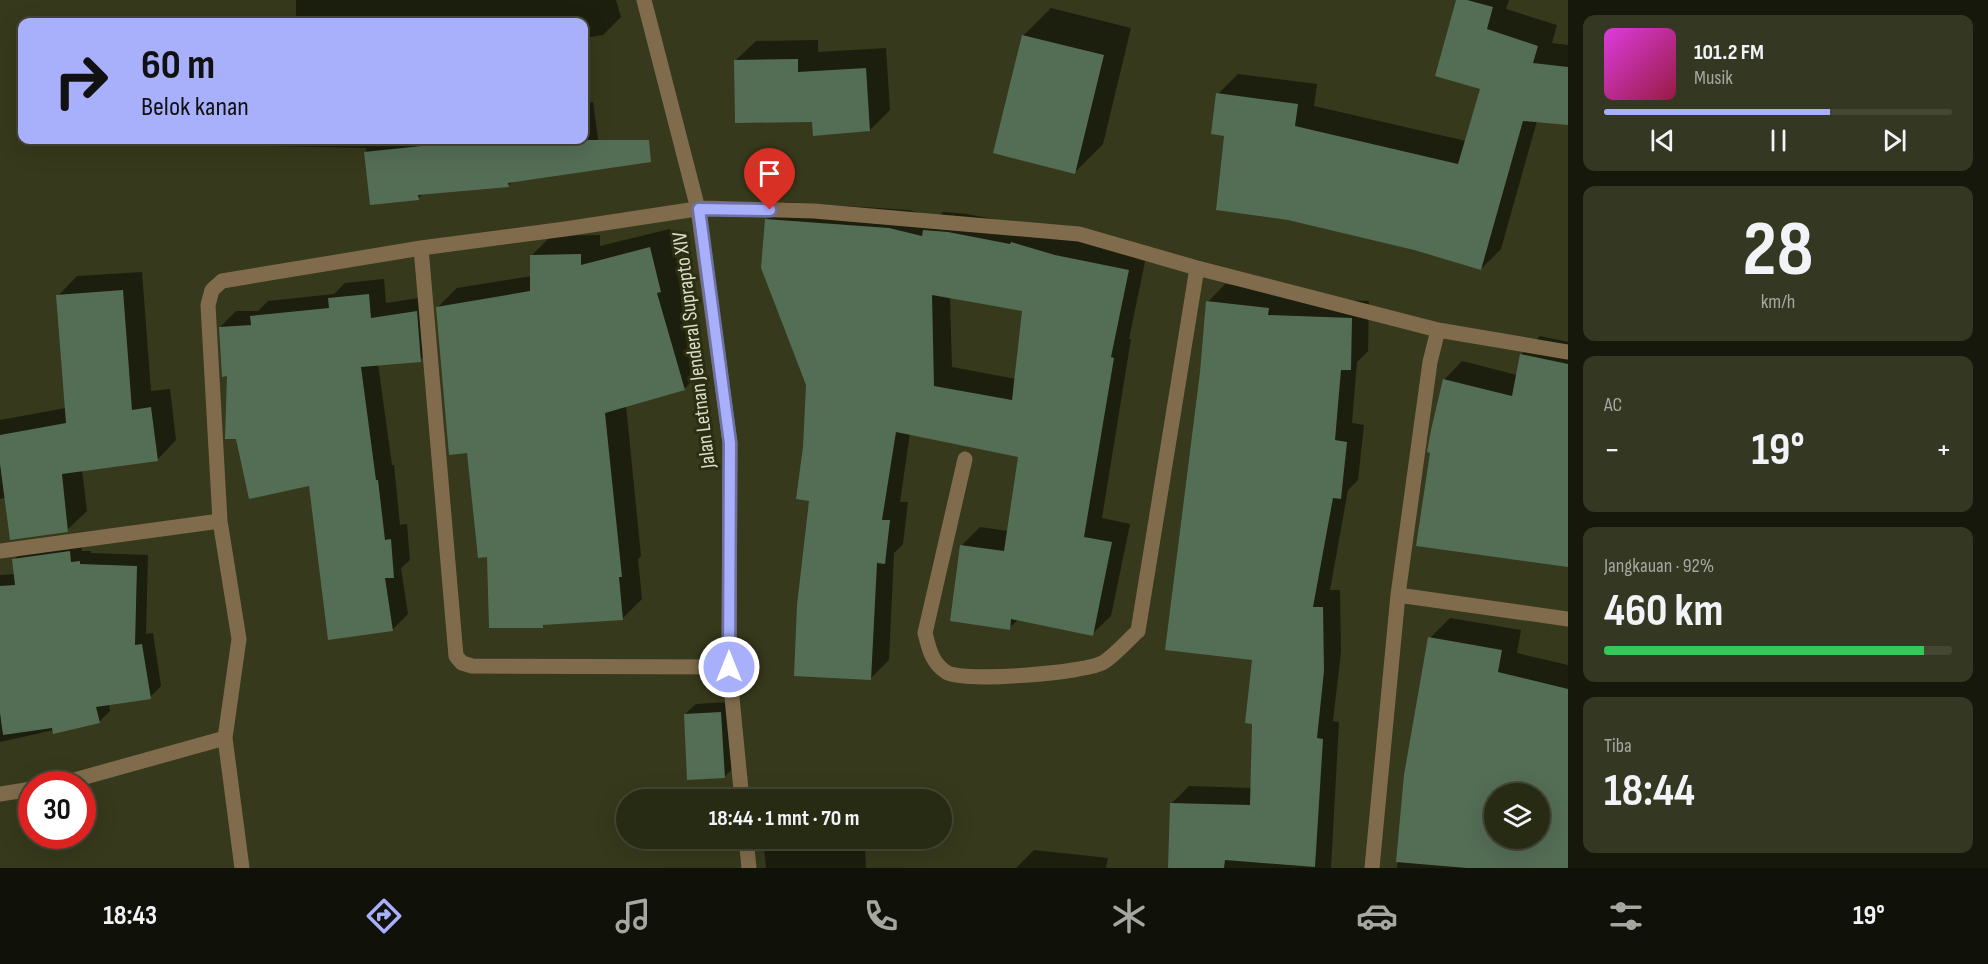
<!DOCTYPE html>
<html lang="id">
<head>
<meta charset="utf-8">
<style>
  :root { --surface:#282b14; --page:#343722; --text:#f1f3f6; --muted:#a5a7a0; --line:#444734; --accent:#a8b0fc }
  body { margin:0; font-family:"Sofia Sans Condensed",sans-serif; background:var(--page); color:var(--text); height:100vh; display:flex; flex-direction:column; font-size:22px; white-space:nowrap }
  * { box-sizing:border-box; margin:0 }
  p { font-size:20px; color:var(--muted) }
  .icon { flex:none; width:33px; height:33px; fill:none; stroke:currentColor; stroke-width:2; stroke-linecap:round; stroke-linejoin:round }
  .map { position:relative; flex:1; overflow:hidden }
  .drawer { display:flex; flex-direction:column; gap:15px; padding:15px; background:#16180b; width:420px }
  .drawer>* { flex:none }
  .top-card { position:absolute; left:18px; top:18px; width:570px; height:126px; border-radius:12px; box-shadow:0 6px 24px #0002,0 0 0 2px var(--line); background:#a8b0fc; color:#111; overflow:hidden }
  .buttons { position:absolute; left:1484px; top:783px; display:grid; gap:12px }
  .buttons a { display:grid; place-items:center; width:66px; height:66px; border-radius:50%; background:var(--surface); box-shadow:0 6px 24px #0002,0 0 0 2px var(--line); font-size:30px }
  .speed { position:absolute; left:18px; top:771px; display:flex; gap:12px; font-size:30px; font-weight:700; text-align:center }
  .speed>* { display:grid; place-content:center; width:78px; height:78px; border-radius:50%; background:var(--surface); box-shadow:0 6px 24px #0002,0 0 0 2px var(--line); line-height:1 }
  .speed .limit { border:9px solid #d22; background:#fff; color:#111 }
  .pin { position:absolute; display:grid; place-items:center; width:51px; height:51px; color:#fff; margin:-62px -26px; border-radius:50% 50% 50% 0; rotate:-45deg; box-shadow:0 0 6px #0007 }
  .pin .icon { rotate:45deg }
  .me { position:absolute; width:66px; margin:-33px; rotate:0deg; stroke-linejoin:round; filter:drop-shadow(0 0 4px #0008) }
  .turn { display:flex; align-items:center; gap:21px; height:126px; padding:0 24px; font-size:27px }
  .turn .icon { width:78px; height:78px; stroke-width:2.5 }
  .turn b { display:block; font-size:42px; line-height:51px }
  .big { font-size:45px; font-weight:700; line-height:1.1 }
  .drawer .tile { flex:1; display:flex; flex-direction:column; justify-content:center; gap:9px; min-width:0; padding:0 21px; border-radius:12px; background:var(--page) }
  .drawer .dial { align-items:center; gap:0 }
  .dial b { font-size:78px; line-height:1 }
  .song { display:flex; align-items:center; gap:18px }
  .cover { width:72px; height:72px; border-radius:9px; background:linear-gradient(135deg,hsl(300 70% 55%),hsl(340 70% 35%)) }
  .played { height:6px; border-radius:3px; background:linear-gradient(90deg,var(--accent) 65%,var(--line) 65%) }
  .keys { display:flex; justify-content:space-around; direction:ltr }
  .heat { display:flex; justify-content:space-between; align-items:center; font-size:33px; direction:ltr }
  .charge { height:9px; border-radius:4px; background:linear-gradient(90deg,#34c759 92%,var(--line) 0) }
  .trip { position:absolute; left:616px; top:789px; width:336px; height:60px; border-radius:30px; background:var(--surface); box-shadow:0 6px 24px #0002,0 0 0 2px var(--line); font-weight:700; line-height:60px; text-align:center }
  .tab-bar { display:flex; height:96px; justify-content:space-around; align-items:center; background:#101108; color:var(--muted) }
  .tab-bar .icon { width:42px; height:42px }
  .tab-bar .selected { color:var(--accent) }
  .tab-bar b { font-size:27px; color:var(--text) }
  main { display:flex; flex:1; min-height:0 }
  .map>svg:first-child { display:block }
  .shadow { fill:#0007; fill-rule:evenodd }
  .building { fill:#546d55; fill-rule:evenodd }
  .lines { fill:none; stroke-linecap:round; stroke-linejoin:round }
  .minor { stroke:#806c4c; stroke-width:15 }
  .route-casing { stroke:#6d72a4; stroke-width:15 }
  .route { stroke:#a8b0fc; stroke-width:10 }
  .labels { text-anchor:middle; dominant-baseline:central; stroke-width:6; stroke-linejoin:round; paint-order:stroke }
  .street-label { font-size:21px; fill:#dbddcb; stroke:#2c2e11 }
</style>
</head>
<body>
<main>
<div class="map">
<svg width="1568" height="868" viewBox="0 0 1568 868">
  <rect width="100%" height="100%" fill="#36391b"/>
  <path class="shadow" d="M 296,0 L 616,0 L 621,17 L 603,35 L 584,38 L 584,22 L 296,22 Z
    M 1458,0 L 1509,0 L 1506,9 L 1557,25 L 1552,43 L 1568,45 L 1568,124 L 1537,121 L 1501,249 L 1481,269 L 1379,240 L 1225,135 L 1218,94 L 1238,74 L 1317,84 L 1314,106 L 1466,141 L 1482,88 Z
    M 1051,8 L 1131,28 L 1103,144 L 1075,172 L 1023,36 Z
    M 818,40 L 818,52 L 886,48 L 890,110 L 870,130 L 813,120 L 735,61 L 756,41 Z
    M 584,92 L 585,104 L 593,102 L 600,153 L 513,181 L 508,186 L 424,193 L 418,198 L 371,203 L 366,148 L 266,146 L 267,140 L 584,140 Z
    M 785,202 L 909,210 L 937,218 L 943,212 L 967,214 L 1029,226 L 1147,252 L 1129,339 L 1131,339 L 1102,518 L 1130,524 L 1111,616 L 1092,634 L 1019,619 L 1009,628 L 961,546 L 980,527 L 1008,531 L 1020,455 L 910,433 L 900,502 L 908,502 L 903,544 L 894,553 L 889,660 L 871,678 L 811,499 L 805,447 L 808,385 L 766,220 ZM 950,297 L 1023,309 L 1016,379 L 952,367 Z
    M 670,229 L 680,271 L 677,274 L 704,369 L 684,389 L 626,405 L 641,556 L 638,559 L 642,599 L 622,619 L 546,623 L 543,626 L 489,555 L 437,308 L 457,288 L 532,276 L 531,256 L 551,236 L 600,235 L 600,246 Z
    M 142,272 L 151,391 L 170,389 L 176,440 L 157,460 L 82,470 L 87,511 L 67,530 L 7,497 L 0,499 L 0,420 L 66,408 L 58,296 L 77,276 Z
    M 384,279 L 386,303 L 432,296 L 436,344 L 420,360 L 378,364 L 392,465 L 394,465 L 400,525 L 407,524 L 410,560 L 401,568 L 408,614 L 392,630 L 310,485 L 229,375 L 220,327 L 236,311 L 258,311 L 268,301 L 334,294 L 345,283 Z
    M 1225,284 L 1286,291 L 1285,298 L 1369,301 L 1368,351 L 1357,362 L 1352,423 L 1364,425 L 1358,480 L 1348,490 L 1330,590 L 1340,590 L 1341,652 L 1333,721 L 1339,722 L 1331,868 L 1170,868 L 1171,804 L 1189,786 L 1252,788 L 1254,658 L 1201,372 L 1208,302 Z
    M 1540,336 L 1568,342 L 1568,565 L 1444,380 L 1462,361 L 1517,375 L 1521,355 Z
    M 81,541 L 82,551 L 91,551 L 91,553 L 148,555 L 146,634 L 153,633 L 161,686 L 150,697 L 109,704 L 110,711 L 99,722 L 54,730 L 0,742 L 0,575 L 15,574 L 14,560 L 25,548 Z
    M 1450,618 L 1521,630 L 1517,653 L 1568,665 L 1568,868 L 1397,868 L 1405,776 L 1430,638 ZM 1494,794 L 1539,794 L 1539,838 L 1494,838 Z
    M 731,702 L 735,767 L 724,777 L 685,714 L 696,704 Z
    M 875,795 L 875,800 L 810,800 Z
    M 763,838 L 877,838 L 865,851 L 866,868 L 766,868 Z
    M 1034,850 L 1108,858 L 1106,868 L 1016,868 Z"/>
  <path class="building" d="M 1456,0 L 1467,0 L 1493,7 L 1487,29 L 1538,46 L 1533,63 L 1568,67 L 1568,125 L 1523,121 L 1481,270 L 1414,250 L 1288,220 L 1216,210 L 1224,136 L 1211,134 L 1216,93 L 1298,104 L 1295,126 L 1458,164 L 1480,89 L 1435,76 Z
    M 1022,35 L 1104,55 L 1075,174 L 993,153 Z
    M 798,59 L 798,72 L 866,68 L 870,131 L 813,136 L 812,122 L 735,123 L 734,60 Z
    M 431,140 L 649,140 L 651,162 L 508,183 L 509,187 L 418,195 L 419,200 L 370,205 L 364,152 L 431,145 Z
    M 765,219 L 889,228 L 922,236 L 923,230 L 948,232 L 1010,244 L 1011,242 L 1055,255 L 1129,270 L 1111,357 L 1114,358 L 1084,537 L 1112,542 L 1093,636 L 1011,619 L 1010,630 L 950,621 L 960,545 L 1004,551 L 1018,457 L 896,432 L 882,520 L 890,520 L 885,564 L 877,563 L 871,680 L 794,676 L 797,605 L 809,501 L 796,499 L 803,447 L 806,385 L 761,268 ZM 932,295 L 1022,311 L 1012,400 L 934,386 Z
    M 650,247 L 661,292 L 657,293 L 685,390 L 605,413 L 622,577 L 619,577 L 623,620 L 543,625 L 543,628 L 489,628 L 487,557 L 478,558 L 467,453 L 449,455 L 436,307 L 530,291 L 530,255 L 581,254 L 581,265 Z
    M 123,290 L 132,410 L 151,407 L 158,461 L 62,474 L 68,532 L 10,540 L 0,464 L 0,435 L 66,423 L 56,295 Z
    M 369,294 L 371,318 L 417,311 L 421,362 L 361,367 L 376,480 L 378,480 L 385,540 L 391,539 L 394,578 L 385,578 L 393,631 L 328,640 L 309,486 L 249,499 L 236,439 L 225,439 L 227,376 L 222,377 L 219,327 L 251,325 L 250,316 L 329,308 L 328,298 Z
    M 1206,301 L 1269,308 L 1268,315 L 1352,318 L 1351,370 L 1341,370 L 1335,440 L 1347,442 L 1341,499 L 1333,498 L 1313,607 L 1323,607 L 1324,671 L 1317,738 L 1323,739 L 1315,867 L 1225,860 L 1224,868 L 1168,868 L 1170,803 L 1250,805 L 1252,724 L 1245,723 L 1252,660 L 1165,650 L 1200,372 Z
    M 1520,354 L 1568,364 L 1568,567 L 1416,546 L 1430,453 L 1427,452 L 1431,430 L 1443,379 L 1512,396 Z
    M 70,551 L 71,562 L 80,561 L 80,564 L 137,566 L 135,645 L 142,644 L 151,699 L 96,707 L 100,723 L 53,734 L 52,728 L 3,735 L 0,713 L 0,586 L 15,585 L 12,559 Z
    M 1428,637 L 1502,650 L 1498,672 L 1568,689 L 1568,868 L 1467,868 L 1396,862 L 1404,775 ZM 1494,794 L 1539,794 L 1539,838 L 1494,838 Z
    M 721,712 L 725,778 L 687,780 L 684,714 Z"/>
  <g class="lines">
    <path class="minor" d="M 644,0 L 698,209 L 730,443 L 729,667 L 742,800
      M 421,248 L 456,656 L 462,663 L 472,666 L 729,667
      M 965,459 L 925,633 C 929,649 932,663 946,672 C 963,683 1087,673 1104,662 C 1116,654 1127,641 1138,631 L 1197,268
      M 0,551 L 220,521
      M 1398,595 L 1568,619
      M 225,738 L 242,868
      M 60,784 L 225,738 L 239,639 L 220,521 L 208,305 L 212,290 L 222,281 L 421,248 L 565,229 L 703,208 L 814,211 L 1079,234 L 1197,268 L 1438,330 L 1568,352
      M 0,794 L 32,789
      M 746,838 L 749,868
      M 1372,868 L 1398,595 L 1430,362 L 1438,330"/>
  </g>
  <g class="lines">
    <defs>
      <path id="route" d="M 729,667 L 730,443 L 699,209 L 770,210"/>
    </defs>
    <use href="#route" class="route-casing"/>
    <use href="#route" class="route"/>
  </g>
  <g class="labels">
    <g class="street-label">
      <text transform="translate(694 350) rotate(-97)">Jalan Letnan Jenderal Suprapto XIV</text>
    </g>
  </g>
</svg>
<div class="buttons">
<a><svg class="icon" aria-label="layers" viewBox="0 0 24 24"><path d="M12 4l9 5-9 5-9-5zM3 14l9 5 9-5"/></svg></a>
</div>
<div class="speed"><div class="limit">30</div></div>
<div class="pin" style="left:770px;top:210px;background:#d93025"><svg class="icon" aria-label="arrive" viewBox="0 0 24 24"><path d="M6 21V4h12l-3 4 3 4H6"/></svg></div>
<svg class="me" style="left:729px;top:667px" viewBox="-20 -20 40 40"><circle r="17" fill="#a8b0fc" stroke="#fff" stroke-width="3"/><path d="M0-11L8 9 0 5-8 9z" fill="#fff"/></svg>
<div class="trip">18:44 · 1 mnt · 70 m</div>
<div class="top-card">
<div class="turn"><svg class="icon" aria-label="right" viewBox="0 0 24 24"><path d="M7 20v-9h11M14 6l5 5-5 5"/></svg><div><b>60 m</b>Belok kanan</div></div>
</div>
</div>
<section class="drawer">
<div class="tile">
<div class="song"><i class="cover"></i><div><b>101.2 FM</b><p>Musik</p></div></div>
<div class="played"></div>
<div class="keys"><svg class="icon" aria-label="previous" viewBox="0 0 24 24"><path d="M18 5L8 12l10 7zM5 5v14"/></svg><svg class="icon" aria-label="pause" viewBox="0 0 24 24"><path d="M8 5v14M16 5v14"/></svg><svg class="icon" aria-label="next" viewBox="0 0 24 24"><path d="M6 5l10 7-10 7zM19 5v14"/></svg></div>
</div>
<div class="tile dial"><b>28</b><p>km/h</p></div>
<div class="tile"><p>AC</p>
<div class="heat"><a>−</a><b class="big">19°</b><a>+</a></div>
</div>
<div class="tile"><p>Jangkauan · 92%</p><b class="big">460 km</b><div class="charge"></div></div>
<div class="tile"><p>Tiba</p><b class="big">18:44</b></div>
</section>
</main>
<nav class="tab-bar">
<b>18:43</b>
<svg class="icon selected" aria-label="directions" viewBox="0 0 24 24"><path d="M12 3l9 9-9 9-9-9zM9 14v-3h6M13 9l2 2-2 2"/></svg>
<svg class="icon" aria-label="music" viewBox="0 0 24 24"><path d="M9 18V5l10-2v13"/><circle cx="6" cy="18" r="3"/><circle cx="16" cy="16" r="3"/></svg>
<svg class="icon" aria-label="phone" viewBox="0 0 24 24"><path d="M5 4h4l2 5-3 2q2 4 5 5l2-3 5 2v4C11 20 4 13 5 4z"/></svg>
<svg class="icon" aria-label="climate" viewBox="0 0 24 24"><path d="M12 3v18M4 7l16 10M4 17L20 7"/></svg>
<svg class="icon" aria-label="car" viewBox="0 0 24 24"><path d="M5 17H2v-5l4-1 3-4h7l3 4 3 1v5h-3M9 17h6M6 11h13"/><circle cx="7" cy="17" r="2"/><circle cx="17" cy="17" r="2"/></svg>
<svg class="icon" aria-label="filters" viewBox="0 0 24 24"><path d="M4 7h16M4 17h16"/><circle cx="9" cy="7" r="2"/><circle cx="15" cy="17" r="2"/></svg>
<b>19°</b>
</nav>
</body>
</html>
